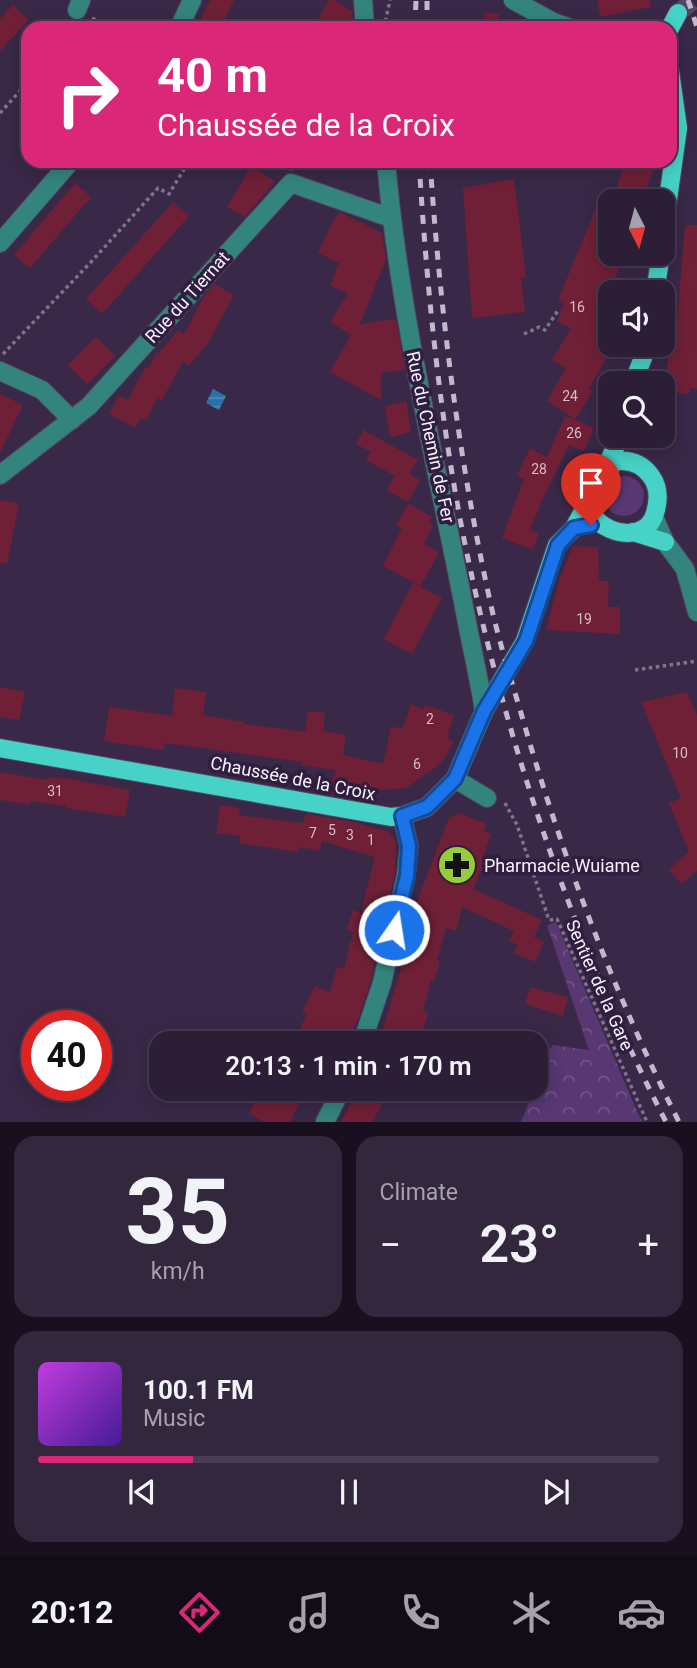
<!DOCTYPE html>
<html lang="en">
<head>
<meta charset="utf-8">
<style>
  :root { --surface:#2b1e36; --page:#33273e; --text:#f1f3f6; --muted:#a6a2ad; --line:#473c51; --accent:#db2777 }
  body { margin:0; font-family:Roboto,sans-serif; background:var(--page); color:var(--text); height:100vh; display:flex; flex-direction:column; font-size:26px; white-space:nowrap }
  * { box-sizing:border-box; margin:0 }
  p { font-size:23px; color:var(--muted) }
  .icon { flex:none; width:38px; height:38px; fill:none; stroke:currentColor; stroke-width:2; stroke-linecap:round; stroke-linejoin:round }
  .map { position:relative; height:1122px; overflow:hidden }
  .panel { display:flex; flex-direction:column; gap:14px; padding:14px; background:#18101e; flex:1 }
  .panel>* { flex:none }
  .guide { position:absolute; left:21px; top:21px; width:656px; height:147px; border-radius:21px; box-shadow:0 4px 18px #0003,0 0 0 2px var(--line); background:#db2777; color:#fff; overflow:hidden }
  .needle { width:46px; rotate:174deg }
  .controls { position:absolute; left:598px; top:189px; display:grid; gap:14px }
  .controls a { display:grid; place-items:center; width:77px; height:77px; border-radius:14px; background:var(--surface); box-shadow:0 4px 18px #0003,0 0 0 2px var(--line); font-size:35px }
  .speed { position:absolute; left:21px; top:1010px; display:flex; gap:14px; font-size:35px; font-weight:700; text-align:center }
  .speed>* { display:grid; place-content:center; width:91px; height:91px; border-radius:50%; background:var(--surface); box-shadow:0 4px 18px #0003,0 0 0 2px var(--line); line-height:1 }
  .speed .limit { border:10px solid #d22; background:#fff; color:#111 }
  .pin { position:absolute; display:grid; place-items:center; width:60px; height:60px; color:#fff; margin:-72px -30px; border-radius:50% 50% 50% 0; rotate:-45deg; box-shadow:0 0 7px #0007 }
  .pin .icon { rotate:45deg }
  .me { position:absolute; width:77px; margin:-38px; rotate:13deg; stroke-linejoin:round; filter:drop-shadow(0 0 5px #0008) }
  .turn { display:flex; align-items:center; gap:24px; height:147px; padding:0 21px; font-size:32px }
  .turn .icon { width:91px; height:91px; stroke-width:2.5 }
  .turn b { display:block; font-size:49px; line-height:60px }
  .big { font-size:52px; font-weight:600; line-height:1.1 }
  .panel .widget { flex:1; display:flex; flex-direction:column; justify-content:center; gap:10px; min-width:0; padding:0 24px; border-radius:21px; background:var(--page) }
  .panel .dial { align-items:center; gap:0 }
  .dial b { font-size:91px; line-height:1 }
  .song { display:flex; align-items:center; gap:21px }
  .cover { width:84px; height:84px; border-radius:10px; background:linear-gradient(135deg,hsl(290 70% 55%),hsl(260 70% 35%)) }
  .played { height:7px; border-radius:4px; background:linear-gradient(90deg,var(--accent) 25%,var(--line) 25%) }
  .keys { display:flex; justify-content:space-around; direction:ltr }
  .heat { display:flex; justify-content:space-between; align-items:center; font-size:38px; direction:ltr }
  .panel .tiles { flex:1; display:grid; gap:14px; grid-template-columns:1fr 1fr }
  .widget:last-child { grid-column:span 2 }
  .trip { position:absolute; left:149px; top:1031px; width:399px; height:70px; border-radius:21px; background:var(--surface); box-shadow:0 4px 18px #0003,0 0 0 2px var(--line); font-weight:600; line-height:70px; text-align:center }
  .dock { display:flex; height:112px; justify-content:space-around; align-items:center; background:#110c16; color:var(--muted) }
  .dock .icon { width:49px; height:49px }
  .dock .selected { color:var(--accent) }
  .dock b { font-size:32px; color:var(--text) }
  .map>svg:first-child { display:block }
  .green { fill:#583773 }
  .forest { fill:url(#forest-crowns) }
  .water { fill:url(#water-rules) }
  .building { fill:#702036 }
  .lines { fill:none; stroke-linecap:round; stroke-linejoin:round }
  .major-tunnel { stroke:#564663; stroke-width:18; stroke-dasharray:18 9; stroke-linecap:butt }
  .minor-casing { stroke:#544461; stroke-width:20 }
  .major-casing { stroke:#544461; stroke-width:20 }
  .path { stroke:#80738c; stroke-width:3.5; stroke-dasharray:3.5 3.5; stroke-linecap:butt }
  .minor { stroke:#34847e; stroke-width:18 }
  .major { stroke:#47d2c7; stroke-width:18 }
  .rail { stroke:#c2b9cb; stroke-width:5; stroke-dasharray:9 9; stroke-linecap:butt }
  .route-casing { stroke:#114b97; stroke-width:18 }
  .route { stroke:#1a73e8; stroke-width:12 }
  .labels { text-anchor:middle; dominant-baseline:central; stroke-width:7; stroke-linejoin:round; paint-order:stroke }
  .number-label { font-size:14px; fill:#d5bdcc }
  .street-label { font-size:18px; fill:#f7f1fe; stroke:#2f1e3d }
  .poi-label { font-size:18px; fill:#f7f1fe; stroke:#2f1e3d; text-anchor:start }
</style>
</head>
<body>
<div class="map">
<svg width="697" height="1122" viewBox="0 0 697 1122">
  <defs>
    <pattern id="forest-crowns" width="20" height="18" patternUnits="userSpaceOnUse" patternTransform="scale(1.75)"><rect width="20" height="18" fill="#583773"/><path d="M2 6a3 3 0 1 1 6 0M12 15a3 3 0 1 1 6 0" fill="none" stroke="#715488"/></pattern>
    <pattern id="water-rules" width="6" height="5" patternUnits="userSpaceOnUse" patternTransform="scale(1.75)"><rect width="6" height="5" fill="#2b6fa9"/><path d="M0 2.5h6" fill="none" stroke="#558bba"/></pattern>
  </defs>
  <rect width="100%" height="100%" fill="#392848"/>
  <path class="green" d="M 267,161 L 301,161 L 292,172 Z
    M604 496a20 20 0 1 1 40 0a20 20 0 1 1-40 0Z"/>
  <path class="forest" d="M 556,922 L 637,1111 L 643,1122 L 521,1122 L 552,1045 L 589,1050 L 547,925 Z"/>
  <path class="water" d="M 213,389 L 226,396 L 219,410 L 206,403 Z"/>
  <path class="building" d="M 210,0 L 234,0 L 220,28 L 209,28 L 199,23 Z
    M 329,0 L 334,0 L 352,11 L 353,18 L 347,28 L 313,28 Z
    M 597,0 L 650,0 L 651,7 L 600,17 Z
    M 13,5 L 29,20 L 0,51 L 0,19 Z
    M 485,12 L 499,14 L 497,28 L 482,28 Z
    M 626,161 L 656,161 L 642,201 L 612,201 Z
    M 251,167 L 275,181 L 245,217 L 227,207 Z
    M 514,179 L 526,278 L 521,277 L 525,312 L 472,318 L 463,188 Z
    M 75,183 L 91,197 L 30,268 L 14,255 Z
    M 173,202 L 189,216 L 102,314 L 86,299 Z
    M 596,208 L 611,215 L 611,254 L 626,254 L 598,315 L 608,318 L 599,339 L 613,346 L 589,389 L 593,391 L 575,419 L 547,401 L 566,368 L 552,360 L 571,328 L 557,322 L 564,302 L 558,300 Z
    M 340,212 L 382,233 L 386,259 L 360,324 L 396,319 L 405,370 L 381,373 L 381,400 L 330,372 L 351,335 L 330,322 L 348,293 L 330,286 L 339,263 L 318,253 L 332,223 Z
    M 685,225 L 697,225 L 697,389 L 690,388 L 689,394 L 665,392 L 669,347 L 675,347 Z
    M 215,284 L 234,295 L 208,343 L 189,366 L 183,361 L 162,400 L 158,398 L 146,420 L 141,418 L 135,428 L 109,414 L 119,395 L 128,400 L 145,367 L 148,369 L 157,352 L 159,353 L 178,330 L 184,334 L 204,296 Z
    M 96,337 L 115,356 L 87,384 L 68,365 Z
    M 0,394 L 23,405 L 0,453 Z
    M 406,401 L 411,432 L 390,437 L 385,406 Z
    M 565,416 L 594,428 L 584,451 L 569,445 L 542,500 L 530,530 L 539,533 L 533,550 L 502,538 L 524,479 L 517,476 L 530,448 L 547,457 Z
    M 363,430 L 418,460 L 409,474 L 420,480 L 408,502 L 386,490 L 395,476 L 366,460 L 371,452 L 356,444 Z
    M 0,500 L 19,504 L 7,564 L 0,563 Z
    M 408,503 L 432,517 L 429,523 L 433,526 L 424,544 L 439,552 L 421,586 L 383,566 L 402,528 L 396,526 Z
    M 573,546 L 598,547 L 599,581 L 609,581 L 608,607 L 620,607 L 620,634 L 546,630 L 559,581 Z
    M 413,583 L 442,598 L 412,654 L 384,639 Z
    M 0,687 L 25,692 L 19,720 L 0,717 Z
    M 175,688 L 206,692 L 203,715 L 244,722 L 244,724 L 305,732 L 308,711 L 325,713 L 323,731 L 346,735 L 343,755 L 383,764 L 391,727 L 403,728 L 411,704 L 423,709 L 425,705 L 454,715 L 448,734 L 450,735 L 448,739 L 454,742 L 440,765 L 438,763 L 436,767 L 406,788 L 351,792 L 349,798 L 326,794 L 336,770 L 301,765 L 302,762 L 165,743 L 164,750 L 104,741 L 109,707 L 172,716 Z
    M 687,692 L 697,715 L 697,871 L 681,884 L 669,869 L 689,852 L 669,803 L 681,798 L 641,702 Z
    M 0,772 L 47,780 L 48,777 L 71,779 L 130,790 L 125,817 L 66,808 L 66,806 L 31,801 L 30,805 L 0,800 Z
    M 220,805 L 240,808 L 239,815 L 262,818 L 303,823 L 306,814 L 354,822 L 389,832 L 396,841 L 395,874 L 387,908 L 385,907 L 370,959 L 375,961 L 371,980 L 358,1020 L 345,1043 L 293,1043 L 307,1014 L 302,1012 L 315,986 L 330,992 L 337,967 L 344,969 L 353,932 L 347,930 L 353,910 L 361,913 L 375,857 L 322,841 L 320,851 L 299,847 L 298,852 L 239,843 L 240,836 L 216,833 Z
    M 459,813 L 487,824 L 484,831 L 491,834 L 483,857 L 486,859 L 473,889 L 542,920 L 534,937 L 544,942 L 535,962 L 514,953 L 518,945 L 509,941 L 514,931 L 462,907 L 456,931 L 446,928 L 437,960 L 440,961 L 434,981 L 431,980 L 423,1011 L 428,1013 L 419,1043 L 379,1043 L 409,942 L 409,937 L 415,914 L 412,914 L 449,818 Z
    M 530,987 L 568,997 L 563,1016 L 525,1004 Z
    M 261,1088 L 306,1088 L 290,1122 L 264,1122 L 249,1113 Z
    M 358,1088 L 364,1088 L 385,1099 L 372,1122 L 341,1122 Z"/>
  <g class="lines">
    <path class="major-tunnel" d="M 678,13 L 694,0"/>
    <defs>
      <path id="minor" d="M 363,0 L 365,28
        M 513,0 L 553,22 L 570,28
        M 77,10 L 81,0
        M 179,28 L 192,0
        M 386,161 C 399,313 436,462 465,612 C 471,645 479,677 484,711
        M 0,243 L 71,161
        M 0,371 L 42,390 L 72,420
        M 0,475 L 89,406 L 291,183 L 391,218
        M 654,517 L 665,542 L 685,569 L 697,612
        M 455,779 L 487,798
        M 362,1043 L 382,983 L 406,876 L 409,846 L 402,816
        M 325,1122 L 342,1088"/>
      <path id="major" d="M 670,28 L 678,13
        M 663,235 L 678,128 L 670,71
        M 655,292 L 661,254
        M 633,383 L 648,345
        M 619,461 C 632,460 643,465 651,476 C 659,487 659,500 655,513 C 644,554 567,526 593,480 C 599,470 608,464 619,461 Z
        M 606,466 L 621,436
        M 633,532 L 665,542
        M 0,748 L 391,817 L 402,816 L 427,807 L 455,779 L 484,711 L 525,641 L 557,545 L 574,528 L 588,502"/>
    </defs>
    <use href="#minor" class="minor-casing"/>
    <use href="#major" class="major-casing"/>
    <path class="path" d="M 92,18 L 112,28
      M 384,28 L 390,0
      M 0,113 L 28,82
      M 305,169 L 314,161
      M 524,334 L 539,327 L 545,330 L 559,309
      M 3,354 L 91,262 L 158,188 L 169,194 L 189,161
      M 635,670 L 697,661
      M 505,803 L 517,825 L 549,920 L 557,919 L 647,1122"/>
    <use href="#minor" class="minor"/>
    <use href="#major" class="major"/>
    <path class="rail" d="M 688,0 L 697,27
      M 415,28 L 416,0
      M 427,28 L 427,0
      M 419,161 C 427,291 440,422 466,549 C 507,746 574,943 666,1122
      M 430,161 C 440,309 458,456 490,601 C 498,638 510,676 521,713 C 561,853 613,991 679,1122"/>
  </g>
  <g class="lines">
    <defs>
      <path id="route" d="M 394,930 L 407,876 L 409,846 L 402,816 L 427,807 L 455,779 L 484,711 L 526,641 L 558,545 L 574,528 L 591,525"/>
    </defs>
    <use href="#route" class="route-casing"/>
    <use href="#route" class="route"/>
  </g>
  <defs>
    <symbol id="pharmacy-disc" viewBox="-11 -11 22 22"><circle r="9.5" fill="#96cc39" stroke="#2f1e3d"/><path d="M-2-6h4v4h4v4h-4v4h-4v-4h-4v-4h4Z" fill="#111"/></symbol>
  </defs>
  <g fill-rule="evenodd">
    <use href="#pharmacy-disc" x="435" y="843" width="44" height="44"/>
  </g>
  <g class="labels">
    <g class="number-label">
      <text x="577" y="307">16</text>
      <text x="570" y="396">24</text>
      <text x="574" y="433">26</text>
      <text x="539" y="469">28</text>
      <text x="584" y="619">19</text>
      <text x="430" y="719">2</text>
      <text x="680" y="753">10</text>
      <text x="417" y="764">6</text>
      <text x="55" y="791">31</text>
      <text x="332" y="830">5</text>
      <text x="313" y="833">7</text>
      <text x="350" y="835">3</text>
      <text x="371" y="840">1</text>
    </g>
    <g class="street-label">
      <text transform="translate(187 297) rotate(-48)">Rue du Tiernat</text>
      <text transform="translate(431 437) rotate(78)">Rue du Chemin de Fer</text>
      <text transform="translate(293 778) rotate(11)">Chaussée de la Croix</text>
      <text transform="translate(600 985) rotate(66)">Sentier de la Gare</text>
    </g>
    <g class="poi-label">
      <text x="484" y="865">Pharmacie Wuiame</text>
    </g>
  </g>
</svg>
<div class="controls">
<a><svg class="needle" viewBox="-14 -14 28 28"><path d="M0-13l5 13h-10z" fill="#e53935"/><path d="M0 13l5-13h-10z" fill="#a6a2ad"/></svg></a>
<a><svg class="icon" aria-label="sound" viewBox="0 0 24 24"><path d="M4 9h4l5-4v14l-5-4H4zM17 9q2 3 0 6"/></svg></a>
<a><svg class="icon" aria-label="search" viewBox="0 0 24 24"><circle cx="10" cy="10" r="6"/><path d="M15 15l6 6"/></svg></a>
</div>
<div class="speed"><div class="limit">40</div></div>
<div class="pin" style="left:591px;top:525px;background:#d93025"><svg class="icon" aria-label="arrive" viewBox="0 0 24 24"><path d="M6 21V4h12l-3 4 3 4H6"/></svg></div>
<svg class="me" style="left:394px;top:930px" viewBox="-20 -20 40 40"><circle r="17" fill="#1a73e8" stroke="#fff" stroke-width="3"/><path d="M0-11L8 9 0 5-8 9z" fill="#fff"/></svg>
<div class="trip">20:13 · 1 min · 170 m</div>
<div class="guide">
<div class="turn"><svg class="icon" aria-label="right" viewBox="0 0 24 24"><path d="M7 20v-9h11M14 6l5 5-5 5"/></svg><div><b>40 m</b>Chaussée de la Croix</div></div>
</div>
</div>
<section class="panel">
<div class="tiles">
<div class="widget dial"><b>35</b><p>km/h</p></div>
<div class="widget"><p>Climate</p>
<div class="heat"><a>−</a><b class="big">23°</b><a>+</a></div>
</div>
<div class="widget">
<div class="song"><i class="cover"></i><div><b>100.1 FM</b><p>Music</p></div></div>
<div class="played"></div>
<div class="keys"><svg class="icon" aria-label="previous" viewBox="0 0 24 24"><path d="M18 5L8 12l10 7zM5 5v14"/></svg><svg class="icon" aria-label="pause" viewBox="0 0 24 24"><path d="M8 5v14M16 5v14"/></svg><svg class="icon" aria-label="next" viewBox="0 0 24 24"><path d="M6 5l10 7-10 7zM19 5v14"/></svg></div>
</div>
</div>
</section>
<nav class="dock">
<b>20:12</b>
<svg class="icon selected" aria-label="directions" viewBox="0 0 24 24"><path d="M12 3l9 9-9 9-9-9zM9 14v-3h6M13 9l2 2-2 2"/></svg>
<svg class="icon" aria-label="music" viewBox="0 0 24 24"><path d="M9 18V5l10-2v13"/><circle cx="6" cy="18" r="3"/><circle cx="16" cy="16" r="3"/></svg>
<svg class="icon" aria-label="phone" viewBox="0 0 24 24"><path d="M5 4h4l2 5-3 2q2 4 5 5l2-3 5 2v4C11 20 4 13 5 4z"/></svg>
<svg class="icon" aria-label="climate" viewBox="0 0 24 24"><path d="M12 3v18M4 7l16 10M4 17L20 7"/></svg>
<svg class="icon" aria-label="car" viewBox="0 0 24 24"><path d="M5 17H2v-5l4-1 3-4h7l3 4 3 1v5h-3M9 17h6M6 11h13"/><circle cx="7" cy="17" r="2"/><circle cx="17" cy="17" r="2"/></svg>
</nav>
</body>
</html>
